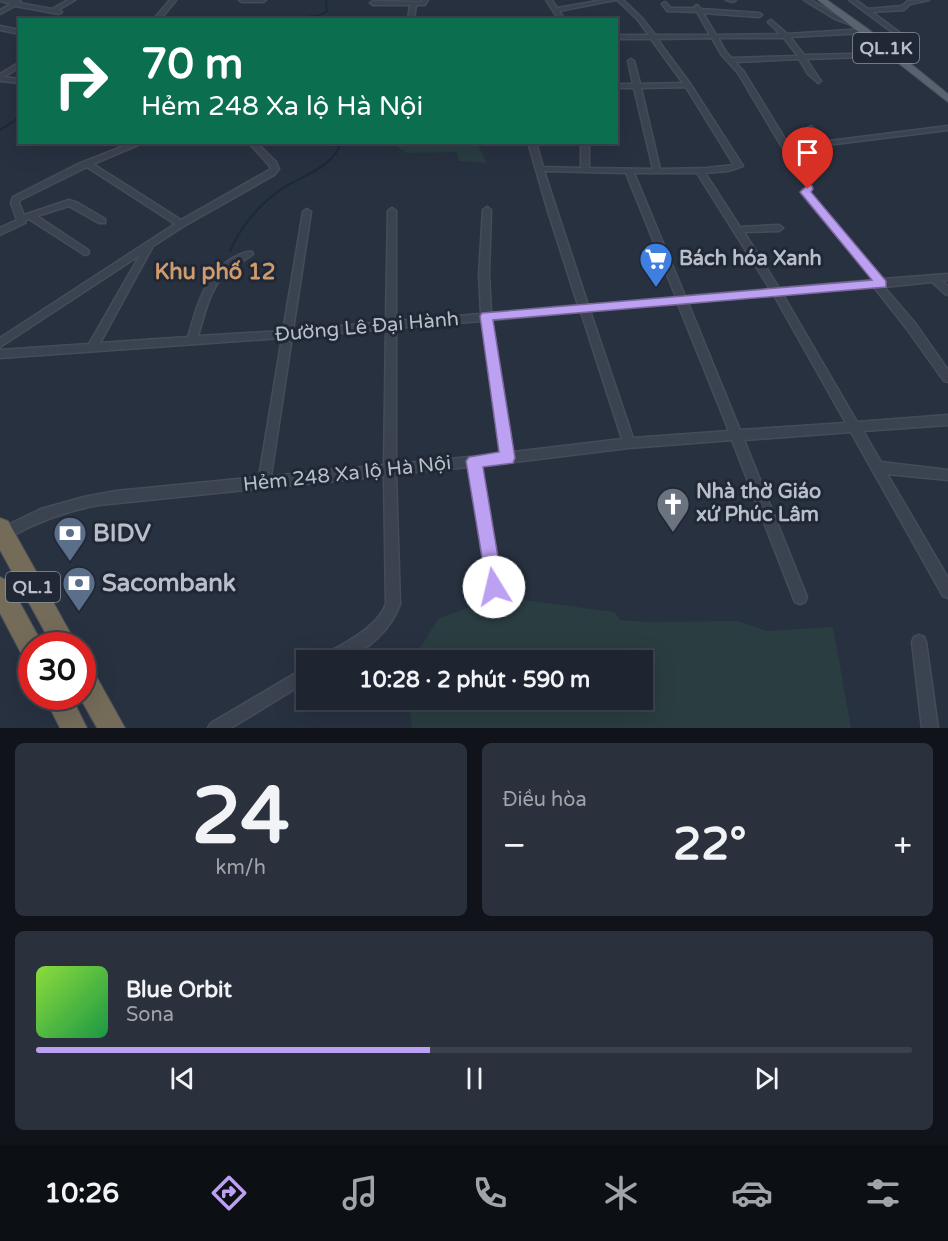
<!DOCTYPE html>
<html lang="vi">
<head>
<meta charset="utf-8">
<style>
  :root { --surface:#1e2530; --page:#2b313c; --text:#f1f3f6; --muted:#a1a5ab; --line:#3c424c; --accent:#bca0f2 }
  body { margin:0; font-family:"Varela Round",sans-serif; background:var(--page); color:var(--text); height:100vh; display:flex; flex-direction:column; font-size:22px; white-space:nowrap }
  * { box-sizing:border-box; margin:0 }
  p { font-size:20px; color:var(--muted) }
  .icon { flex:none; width:33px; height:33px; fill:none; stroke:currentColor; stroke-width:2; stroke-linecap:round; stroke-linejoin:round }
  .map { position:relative; height:728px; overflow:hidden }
  .drawer { display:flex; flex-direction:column; gap:15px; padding:15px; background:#10141a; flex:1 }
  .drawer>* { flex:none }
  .guide { position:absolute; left:18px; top:18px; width:600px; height:126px; border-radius:0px; box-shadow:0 6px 24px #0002,0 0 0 2px var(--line); background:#0b6e4f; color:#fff; overflow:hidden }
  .speed { position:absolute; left:18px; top:632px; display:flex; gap:12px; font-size:30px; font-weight:700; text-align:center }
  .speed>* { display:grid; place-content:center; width:78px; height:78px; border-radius:50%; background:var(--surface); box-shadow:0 6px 24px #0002,0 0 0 2px var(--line); line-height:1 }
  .speed .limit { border:9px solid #d22; background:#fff; color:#111 }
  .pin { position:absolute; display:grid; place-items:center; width:51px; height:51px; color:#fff; margin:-62px -26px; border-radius:50% 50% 50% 0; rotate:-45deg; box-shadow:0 0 6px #0007 }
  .pin .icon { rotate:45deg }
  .me { position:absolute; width:66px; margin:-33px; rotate:351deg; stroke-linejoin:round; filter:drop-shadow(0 0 4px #0008) }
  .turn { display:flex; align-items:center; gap:21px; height:126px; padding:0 24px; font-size:27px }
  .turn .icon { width:78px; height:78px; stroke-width:2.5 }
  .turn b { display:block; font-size:42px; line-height:51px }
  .big { font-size:45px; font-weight:700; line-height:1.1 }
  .drawer .card { flex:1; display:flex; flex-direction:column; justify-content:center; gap:9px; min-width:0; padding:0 21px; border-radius:9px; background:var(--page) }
  .drawer .dial { align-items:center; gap:0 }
  .dial b { font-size:78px; line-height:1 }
  .song { display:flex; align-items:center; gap:18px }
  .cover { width:72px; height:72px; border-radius:9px; background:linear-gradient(135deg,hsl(90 70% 55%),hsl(140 70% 35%)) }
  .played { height:6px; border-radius:3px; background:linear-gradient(90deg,var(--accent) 45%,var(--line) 45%) }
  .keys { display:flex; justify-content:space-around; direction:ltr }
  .heat { display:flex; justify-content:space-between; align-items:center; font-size:33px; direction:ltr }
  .drawer .tiles { flex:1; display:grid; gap:15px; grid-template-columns:1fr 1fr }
  .card:last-child { grid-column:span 2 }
  .trip { position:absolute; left:296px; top:650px; width:357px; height:60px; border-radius:0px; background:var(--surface); box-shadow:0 6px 24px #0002,0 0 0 2px var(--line); font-weight:700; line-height:60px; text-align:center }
  .tabs { display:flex; height:96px; justify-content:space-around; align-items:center; background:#0c0f13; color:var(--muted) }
  .tabs .icon { width:42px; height:42px }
  .tabs .active { color:var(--accent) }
  .tabs b { font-size:27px; color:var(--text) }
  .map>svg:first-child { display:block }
  .green { fill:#2a3d41 }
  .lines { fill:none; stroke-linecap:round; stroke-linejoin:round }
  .stream-far1 { stroke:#1b283d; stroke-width:1.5 }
  .stream { stroke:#1b283d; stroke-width:2 }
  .street-casing { stroke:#454c59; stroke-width:3 }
  .primary-casing { stroke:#454c59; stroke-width:2 }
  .highway-casing { stroke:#464e5a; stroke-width:2 }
  .street { fill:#3c4350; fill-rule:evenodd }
  .primary { fill:#5a626f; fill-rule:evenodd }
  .highway { fill:#756b59; fill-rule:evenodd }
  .route { fill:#bca0f2; stroke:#7a689d; stroke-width:1.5 }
  .labels { text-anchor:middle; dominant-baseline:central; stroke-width:6; stroke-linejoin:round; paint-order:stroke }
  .shield { fill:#202835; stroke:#8a929d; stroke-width:1.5 }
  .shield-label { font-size:18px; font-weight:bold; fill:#b8bfca }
  .poi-label { font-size:20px; font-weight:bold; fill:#b8bfca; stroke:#202835; text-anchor:start }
  .street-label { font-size:20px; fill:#b8bfca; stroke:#202835 }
  .quarter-label { font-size:22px; font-weight:bold; fill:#cf9b6e; stroke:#202835 }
  .near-poi-label { font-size:24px; font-weight:bold; fill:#b8bfca; stroke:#202835; text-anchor:start }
</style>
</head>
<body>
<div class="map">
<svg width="948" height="728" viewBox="0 0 948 728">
  <rect width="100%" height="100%" fill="#283140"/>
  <path class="green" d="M 392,143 L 477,143 L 487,163 L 459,161 L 457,152 L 407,153 Z
    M 500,597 L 615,612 L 620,620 L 646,622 L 738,621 L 767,631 L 833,627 L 851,728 L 412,728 L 409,699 L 642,699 L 642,660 L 412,660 L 439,618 Z"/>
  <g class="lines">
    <path class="stream-far1" d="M 297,20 C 306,13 319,19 327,11 L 326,0
      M 16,119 L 20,117"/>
    <path class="stream" d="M 0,130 L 19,118
      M 230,251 C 241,226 258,206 280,190 C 300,176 334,168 341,142"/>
    <defs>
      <path id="street" d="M 0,0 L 18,0 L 21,2 L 19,3 L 52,9 L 68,0 L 75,0 L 58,10 L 62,12 L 59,14 L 15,6 L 0,14 L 0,10 L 11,4 L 0,1 Z
        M 170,0 L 176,0 L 160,20 L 153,20 Z
        M 239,0 L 266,0 L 263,2 L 242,2 Z
        M 422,0 L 428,0 L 425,5 L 416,5 L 414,20 L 408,20 L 410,5 L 373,5 L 370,3 L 373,1 L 421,2 Z
        M 546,0 L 552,0 L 557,8 L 603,0 L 615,0 L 559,11 L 565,20 L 559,20 Z
        M 617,0 L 623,0 L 642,18 L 655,35 L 710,35 L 697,12 L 667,11 L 662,4 L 665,2 L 671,8 L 695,8 L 695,6 L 697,5 L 701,9 L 759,13 L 762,15 L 759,17 L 703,13 L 716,35 L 780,34 L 768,22 L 771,20 L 787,34 L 865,29 L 868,31 L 865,33 L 790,37 L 804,55 L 895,53 L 895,55 L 893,56 L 806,59 L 821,81 L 818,83 L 808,74 L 799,59 L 735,62 L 744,72 L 788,144 L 821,141 L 807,128 L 811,126 L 829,141 L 948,126 L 948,130 L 827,145 L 790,148 L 804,170 L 800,172 L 797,172 L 738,73 L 721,54 L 712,38 L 657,39 L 691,85 L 743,166 L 728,171 L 705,173 L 740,227 L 779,225 L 783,228 L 779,231 L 744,232 L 779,288 L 874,280 L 802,194 L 802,190 L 808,187 L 812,189 L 809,192 L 883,279 L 948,274 L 948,280 L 942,281 L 948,286 L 948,295 L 945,294 L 932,282 L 884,287 L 915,323 L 948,370 L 948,382 L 944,381 L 907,329 L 874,287 L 783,295 L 857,422 L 948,415 L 948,425 L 863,431 L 881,462 L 948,470 L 948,480 L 887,474 L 948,578 L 948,598 L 943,596 L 851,432 L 744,440 L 807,597 L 805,602 L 800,604 L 795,602 L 793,597 L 732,440 L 629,448 L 481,466 L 501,587 L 499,592 L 494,594 L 489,592 L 487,587 L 469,467 L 396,474 L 400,604 C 392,628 369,650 345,659 C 339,662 329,660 322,660 C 325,652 333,650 340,646 C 357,636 379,623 386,604 L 384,476 L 99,505 C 65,511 37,522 8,538 L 3,540 L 0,539 L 0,529 L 41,509 L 84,497 L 116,491 L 259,477 L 282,338 L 0,358 L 0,350 L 89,344 L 140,255 L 0,347 L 0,338 L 175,224 L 87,167 L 20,200 L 19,203 L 24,215 L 69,200 L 78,203 L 105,219 L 105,223 L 99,223 L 69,206 L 37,216 L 88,250 L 89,252 L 88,254 L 85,255 L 29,219 L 26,220 L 25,223 L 0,235 L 0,228 L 17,220 L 11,203 L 13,197 L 76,165 L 134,142 L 145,142 L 93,164 L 181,220 L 271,169 L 269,165 L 248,142 L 256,142 L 276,162 L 279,169 L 274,175 L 184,226 L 153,246 L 100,343 L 188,337 C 197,306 206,269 239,255 C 244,253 247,251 252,252 L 253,254 C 247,260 237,262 230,269 C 210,285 205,313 198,336 L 283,331 L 303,212 L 307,209 L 311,212 L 293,330 L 386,322 L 388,211 L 392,208 L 396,211 L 396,321 L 481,314 L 479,274 L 483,210 L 487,207 L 491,210 L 489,274 L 491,313 L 578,305 L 547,208 L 528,142 L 536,142 L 543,167 L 581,168 L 581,142 L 589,142 L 589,168 L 653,169 L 634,88 L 616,88 L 616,84 L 633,84 L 628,61 L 631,59 L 634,61 L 640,84 L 683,83 L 651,39 L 616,39 L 616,35 L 649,35 L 638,20 ZM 718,38 L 784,38 L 798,56 L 731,58 L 726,52 ZM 686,87 L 734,165 L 706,168 L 660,169 L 641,88 ZM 544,171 L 626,173 L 676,297 L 588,305 ZM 634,173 L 697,173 L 770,289 L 685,296 ZM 774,295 L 846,423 L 740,430 L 688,303 ZM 678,304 L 729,431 L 633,438 L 590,311 ZM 581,312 L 622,439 L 513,452 L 492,320 ZM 482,321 L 501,454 L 396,464 L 396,328 ZM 386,329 L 384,465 L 271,476 L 292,337 Z
        M 726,0 L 736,0 L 733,2 Z
        M 804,0 L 811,0 L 839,17 L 858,24 L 855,26 L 835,19 Z
        M 849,0 L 856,0 L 868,9 L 902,6 L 908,1 L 929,0 L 910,4 L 904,10 L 872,12 L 916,45 L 911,46 Z
        M 0,26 L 20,30 L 20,34 L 0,30 Z
        M 20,62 L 20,67 L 4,77 L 20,79 L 20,83 L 0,81 L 0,74 Z
        M 919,635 L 924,637 L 926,642 L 938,728 L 922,728 L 912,642 L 914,637 Z
        M 306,667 L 306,682 L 231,728 L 208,728 L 211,723 Z"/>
      <path id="primary" d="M 818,0 L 827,0 L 868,29 L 948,94 L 948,102 Z"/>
      <path id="highway" d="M 0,518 L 8,521 L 77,645 L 52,645 L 0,550 Z
        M 0,577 L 8,581 L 43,645 L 32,645 L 32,660 L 23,657 L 0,613 Z
        M 82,664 L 91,667 L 125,728 L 97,728 L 79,696 L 82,696 Z
        M 44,696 L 71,696 L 87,728 L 60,728 Z"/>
    </defs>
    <use href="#street" class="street-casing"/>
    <use href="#primary" class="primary-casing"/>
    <use href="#highway" class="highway-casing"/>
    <use href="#street" class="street"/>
    <use href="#primary" class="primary"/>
    <use href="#highway" class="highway"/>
  </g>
  <path class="route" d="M 808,185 L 812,186 L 813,189 L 811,192 L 886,281 L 886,287 L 493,320 L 515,458 L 513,463 L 483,467 L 503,587 L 500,593 L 494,596 L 488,593 L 466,461 L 469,457 L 499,452 L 480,316 L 482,313 L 872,280 L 800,192 Z"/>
  <defs>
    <symbol id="supermarket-pin" viewBox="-11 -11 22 30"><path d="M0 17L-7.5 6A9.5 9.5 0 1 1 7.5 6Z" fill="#3f7fe0" stroke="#202835"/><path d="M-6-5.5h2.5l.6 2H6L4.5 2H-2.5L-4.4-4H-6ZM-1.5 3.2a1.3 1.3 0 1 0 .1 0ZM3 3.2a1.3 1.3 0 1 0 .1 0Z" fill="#fff"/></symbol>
    <symbol id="church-pin" viewBox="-11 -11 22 30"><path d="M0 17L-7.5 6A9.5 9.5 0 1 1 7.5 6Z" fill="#6b7280" stroke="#202835"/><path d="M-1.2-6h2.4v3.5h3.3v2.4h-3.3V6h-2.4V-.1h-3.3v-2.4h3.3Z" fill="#fff"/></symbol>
    <symbol id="bank-pin" viewBox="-11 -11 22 30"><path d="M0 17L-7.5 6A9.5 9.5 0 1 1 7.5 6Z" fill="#5c6f8a" stroke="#202835"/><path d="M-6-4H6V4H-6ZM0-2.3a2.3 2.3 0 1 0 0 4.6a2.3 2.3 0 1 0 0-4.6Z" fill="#fff"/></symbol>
  </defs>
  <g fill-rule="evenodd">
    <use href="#supermarket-pin" x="637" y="240" width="38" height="52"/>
    <use href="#church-pin" x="654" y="485" width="38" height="52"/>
    <use href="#bank-pin" x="51" y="514" width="38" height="52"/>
    <use href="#bank-pin" x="60" y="564" width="38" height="52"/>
  </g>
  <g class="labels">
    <g class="shield">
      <rect x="853" y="33" width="66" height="30" rx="4.5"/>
      <rect x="6" y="572" width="54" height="30" rx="4.5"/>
    </g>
    <g class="shield-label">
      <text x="886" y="48">QL.1K</text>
      <text x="33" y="587">QL.1</text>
    </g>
    <g class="poi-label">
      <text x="679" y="259">Bách hóa Xanh</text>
      <text x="696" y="492">Nhà thờ Giáo<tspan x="696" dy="23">xứ Phúc Lâm</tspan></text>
    </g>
    <g class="street-label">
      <text transform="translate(367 327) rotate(-5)">Đường Lê Đại Hành</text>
      <text transform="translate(347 474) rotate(-6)">Hẻm 248 Xa lộ Hà Nội</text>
    </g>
    <g class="quarter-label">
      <text x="215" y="272">Khu phố 12</text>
    </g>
    <g class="near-poi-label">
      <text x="93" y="533">BIDV</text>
      <text x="102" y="583">Sacombank</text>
    </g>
  </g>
</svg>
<div class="speed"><div class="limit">30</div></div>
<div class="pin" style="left:808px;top:189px;background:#d93025"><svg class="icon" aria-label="arrive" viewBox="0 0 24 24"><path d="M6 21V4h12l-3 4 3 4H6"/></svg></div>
<svg class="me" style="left:494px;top:587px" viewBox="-20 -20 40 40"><circle r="19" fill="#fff"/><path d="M0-13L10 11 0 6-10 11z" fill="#bca0f2"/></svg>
<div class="trip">10:28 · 2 phút · 590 m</div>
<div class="guide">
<div class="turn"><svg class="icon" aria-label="right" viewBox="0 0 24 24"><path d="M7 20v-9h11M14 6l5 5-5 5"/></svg><div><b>70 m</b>Hẻm 248 Xa lộ Hà Nội</div></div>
</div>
</div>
<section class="drawer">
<div class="tiles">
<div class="card dial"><b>24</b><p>km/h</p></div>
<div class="card"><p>Điều hòa</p>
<div class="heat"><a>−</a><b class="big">22°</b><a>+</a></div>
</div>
<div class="card">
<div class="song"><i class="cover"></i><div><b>Blue Orbit</b><p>Sona</p></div></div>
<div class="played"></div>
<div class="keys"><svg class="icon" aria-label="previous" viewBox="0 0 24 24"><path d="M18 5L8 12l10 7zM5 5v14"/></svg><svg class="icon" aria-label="pause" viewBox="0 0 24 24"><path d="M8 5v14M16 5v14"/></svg><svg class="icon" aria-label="next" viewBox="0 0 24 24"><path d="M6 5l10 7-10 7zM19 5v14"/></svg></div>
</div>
</div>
</section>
<nav class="tabs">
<b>10:26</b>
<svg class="icon active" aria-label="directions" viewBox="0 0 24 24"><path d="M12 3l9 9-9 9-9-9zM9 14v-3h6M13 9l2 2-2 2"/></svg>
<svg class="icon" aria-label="music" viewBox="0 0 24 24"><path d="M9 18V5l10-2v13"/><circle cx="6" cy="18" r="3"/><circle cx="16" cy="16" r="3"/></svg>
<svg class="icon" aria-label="phone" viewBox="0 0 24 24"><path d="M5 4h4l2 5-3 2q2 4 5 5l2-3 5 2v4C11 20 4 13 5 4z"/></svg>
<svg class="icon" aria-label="climate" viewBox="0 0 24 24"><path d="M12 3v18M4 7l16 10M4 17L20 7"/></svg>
<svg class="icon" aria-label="car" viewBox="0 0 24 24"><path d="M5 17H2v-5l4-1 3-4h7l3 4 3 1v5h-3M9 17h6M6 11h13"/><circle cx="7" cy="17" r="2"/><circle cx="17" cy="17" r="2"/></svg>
<svg class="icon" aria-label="filters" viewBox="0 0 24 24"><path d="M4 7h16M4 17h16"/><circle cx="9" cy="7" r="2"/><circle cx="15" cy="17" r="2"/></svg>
</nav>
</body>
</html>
